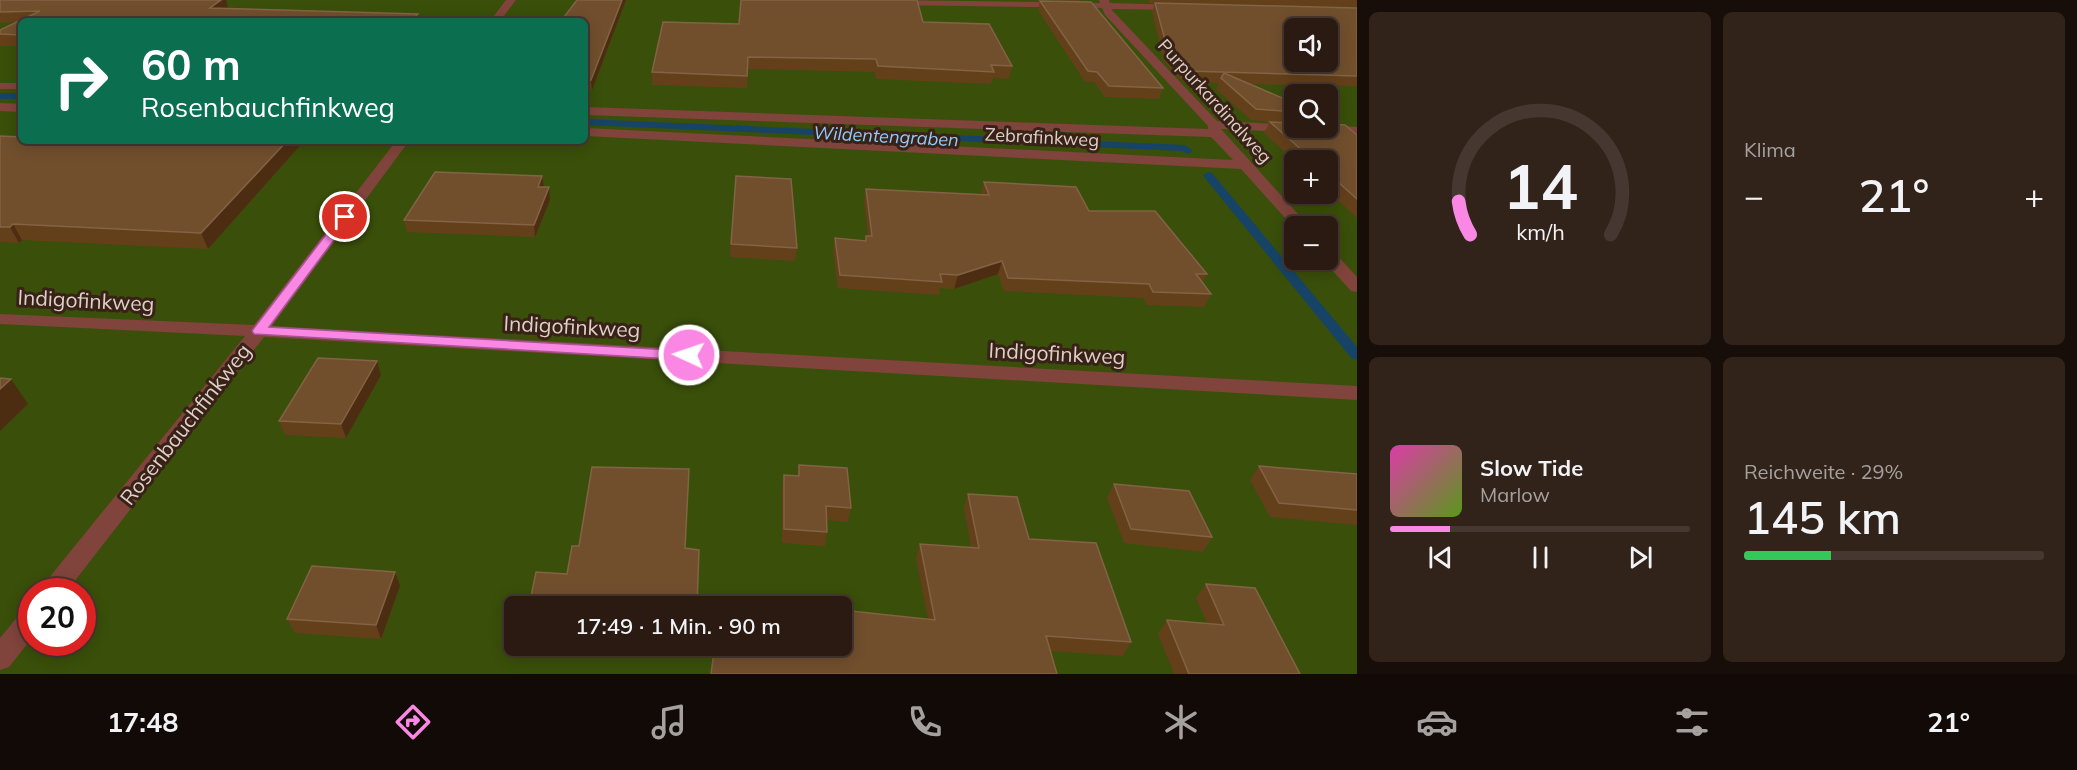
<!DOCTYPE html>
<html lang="de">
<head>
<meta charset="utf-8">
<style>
  :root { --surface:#2a1a11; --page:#32231a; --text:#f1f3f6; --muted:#a5a19f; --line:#463831; --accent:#fb87e5 }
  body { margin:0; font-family:Mulish,sans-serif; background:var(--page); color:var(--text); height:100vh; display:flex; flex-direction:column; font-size:22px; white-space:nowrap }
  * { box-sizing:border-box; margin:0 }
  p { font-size:20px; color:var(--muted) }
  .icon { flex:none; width:33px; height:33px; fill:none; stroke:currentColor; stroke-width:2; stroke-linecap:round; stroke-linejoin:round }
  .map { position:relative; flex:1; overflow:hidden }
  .sheet { display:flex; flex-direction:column; gap:12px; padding:12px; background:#170e09; width:720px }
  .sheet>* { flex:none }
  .top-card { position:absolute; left:18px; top:18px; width:570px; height:126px; border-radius:9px; box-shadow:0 3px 15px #0003,0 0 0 2px var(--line); background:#0b6e4f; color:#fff; overflow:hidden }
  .tools { position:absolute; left:1284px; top:18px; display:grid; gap:12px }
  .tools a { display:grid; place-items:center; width:54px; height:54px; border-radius:9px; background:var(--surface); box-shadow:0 3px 15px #0003,0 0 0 2px var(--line); font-size:30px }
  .speed { position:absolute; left:18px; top:578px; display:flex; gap:12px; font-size:30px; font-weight:700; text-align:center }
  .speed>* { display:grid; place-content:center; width:78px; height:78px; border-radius:50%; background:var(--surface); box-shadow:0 3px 15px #0003,0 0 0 2px var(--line); line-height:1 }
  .speed .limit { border:9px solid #d22; background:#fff; color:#111 }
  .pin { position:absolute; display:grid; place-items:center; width:51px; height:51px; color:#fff; margin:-26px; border:3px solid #fff; border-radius:50%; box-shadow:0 2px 6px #0007 }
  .me { position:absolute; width:66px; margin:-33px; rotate:273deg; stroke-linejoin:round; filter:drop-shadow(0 0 4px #0008) }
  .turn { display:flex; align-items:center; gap:21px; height:126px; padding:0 24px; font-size:27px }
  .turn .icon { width:78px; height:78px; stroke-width:2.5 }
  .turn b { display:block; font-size:42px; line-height:51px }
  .big { font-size:45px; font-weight:600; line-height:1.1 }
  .sheet .tile { flex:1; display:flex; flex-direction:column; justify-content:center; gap:9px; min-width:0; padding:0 21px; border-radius:9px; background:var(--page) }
  .sheet .dial { align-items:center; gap:0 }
  .dial svg { height:156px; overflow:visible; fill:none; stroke:var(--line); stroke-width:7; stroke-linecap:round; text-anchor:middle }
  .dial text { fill:var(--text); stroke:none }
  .song { display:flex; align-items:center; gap:18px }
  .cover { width:72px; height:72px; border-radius:9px; background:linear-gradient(135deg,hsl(320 70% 55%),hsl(90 70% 35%)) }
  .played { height:6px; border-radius:3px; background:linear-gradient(90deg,var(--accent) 20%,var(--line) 20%) }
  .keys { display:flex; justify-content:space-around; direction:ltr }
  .heat { display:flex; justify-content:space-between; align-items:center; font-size:33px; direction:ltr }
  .charge { height:9px; border-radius:4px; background:linear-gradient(90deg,#34c759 29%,var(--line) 0) }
  .sheet .tiles { flex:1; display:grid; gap:12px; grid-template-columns:repeat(2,1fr) }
  .trip { position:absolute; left:504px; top:596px; width:348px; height:60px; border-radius:9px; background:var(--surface); box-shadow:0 3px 15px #0003,0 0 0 2px var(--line); font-weight:600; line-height:60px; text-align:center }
  .menu { display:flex; height:96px; justify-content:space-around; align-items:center; background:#110a07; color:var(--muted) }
  .menu .icon { width:42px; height:42px }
  .menu .active { color:var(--accent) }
  .menu b { font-size:27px; color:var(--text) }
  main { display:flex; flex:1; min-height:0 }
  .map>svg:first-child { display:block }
  .green { fill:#3a4f0a; fill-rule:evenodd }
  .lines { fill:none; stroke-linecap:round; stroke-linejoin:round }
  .stream { fill:#174466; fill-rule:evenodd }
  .lane { fill:#80443c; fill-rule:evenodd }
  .wall { fill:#64401a }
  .shaded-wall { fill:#4d2d11 }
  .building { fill:#714f2d; stroke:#826345; stroke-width:1.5; fill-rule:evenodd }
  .route { fill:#fb87e5; stroke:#a35895; stroke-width:1.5 }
  .labels { text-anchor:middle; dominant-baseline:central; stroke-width:6; stroke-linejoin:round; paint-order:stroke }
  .far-street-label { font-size:18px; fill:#decfc8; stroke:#382217 }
  .far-water-label { font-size:18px; font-style:italic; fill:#90cbfd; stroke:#382217 }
  .street-label { font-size:21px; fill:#decfc8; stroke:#382217 }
</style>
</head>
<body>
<main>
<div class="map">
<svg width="1357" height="674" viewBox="0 0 1357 674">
  <rect width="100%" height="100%" fill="#382217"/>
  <path class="green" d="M 0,0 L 1357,0 L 1357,674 L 0,674 ZM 21,21 L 585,21 L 585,141 L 21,141 ZM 1294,28 L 1328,28 L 1328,62 L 1294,62 ZM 1294,94 L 1328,94 L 1328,128 L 1294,128 ZM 1294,160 L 1328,160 L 1328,194 L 1294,194 ZM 1294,226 L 1328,226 L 1328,260 L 1294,260 ZM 32,591 L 82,591 L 82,642 L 32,642 ZM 514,606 L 842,606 L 842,645 L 514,645 Z"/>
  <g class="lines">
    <path class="stream" d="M 0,93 L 21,93 L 21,99 L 0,99 Z
      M 585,119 L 1185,145 L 1193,151 L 1188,154 L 1182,151 L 585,125 Z
      M 1208,172 L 1212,173 L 1357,347 L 1357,360 L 1352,359 L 1204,177 L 1203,175 Z"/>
    <path class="lane" d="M 506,0 L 516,0 L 500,21 L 490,21 Z
      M 889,0 L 1100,3 L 1099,0 L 1109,0 L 1110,3 L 1180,5 L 1180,9 L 1177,10 L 1111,9 L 1217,121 L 1294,125 L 1296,128 L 1290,132 L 1221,129 L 1309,226 L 1294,228 L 1241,169 L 585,136 L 585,128 L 1233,160 L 1211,137 L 585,115 L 585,107 L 1208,129 L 1208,126 L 1105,15 L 1102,8 L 892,5 L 887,2 Z
      M 0,83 L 21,83 L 21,89 L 0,89 Z
      M 0,103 L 21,104 L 21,112 L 0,111 Z
      M 1328,125 L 1357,127 L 1357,135 L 1322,132 L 1321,128 L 1328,128 Z
      M 396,141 L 409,141 L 272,326 L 1357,386 L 1357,400 L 264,337 L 67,591 L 41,591 L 44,584 L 245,336 L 0,324 L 0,314 L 254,325 Z
      M 1328,250 L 1334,252 L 1357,277 L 1357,292 L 1351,291 L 1323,260 L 1328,260 Z
      M 32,607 L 32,638 L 9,667 L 0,670 L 0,638 L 23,610 Z"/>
  </g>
  <path class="wall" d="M 0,0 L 228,8 L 227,8 L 418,14 L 420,21 L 21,21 L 21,46 L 0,46 L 0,30 L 16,22 L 0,23 Z
    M 626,0 L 592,90 L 585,90 L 585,21 Z
    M 1031,0 L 1080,0 L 1080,1 Z
    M 1149,0 L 1357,0 L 1357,7 L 1149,3 Z
    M 1040,1 L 1163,88 L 1159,99 L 1105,97 L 1094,82 L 1085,82 L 1038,10 Z
    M 1155,3 L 1357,8 L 1357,86 L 1249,84 L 1294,103 L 1294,128 L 1357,135 L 1357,218 L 1328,191 L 1328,160 L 1294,161 L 1264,133 L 1270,122 L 1251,120 L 1216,89 L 1219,83 L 1183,82 L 1164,61 L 1152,12 Z
    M 923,22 L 1012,66 L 1009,79 L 993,78 L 991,84 L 876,79 L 875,72 L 748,69 L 747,88 L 652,85 L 652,72 L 739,24 Z
    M 0,136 L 219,144 L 304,141 L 208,249 L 22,240 L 19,243 L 0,242 Z
    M 736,176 L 797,248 L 795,261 L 730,257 Z
    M 984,182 L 1089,211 L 1207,274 L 1202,283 L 1211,294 L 1204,307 L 1147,305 L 1143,298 L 1004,291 L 998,274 L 954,289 L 940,288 L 939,295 L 838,288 L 833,251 L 835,238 L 865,241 L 866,236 L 868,236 L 864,202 L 866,189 L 981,194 Z
    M 544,187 L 550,200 L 535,237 L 407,232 L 404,220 Z
    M 381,375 L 346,438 L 285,435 L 279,421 Z
    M 799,465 L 851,508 L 848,522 L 827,520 L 827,532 L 825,546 L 782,543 L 782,489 L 784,475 L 797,476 Z
    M 1259,466 L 1357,474 L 1357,525 L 1270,517 L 1250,480 Z
    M 1114,484 L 1212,537 L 1203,552 L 1124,543 L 1107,498 Z
    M 968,494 L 1029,539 L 1131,642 L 1123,656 L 1051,651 L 928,619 L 916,558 L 920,544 L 971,547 L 964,508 Z
    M 1206,584 L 1300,674 L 1174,674 L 1158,634 L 1167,620 L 1207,623 L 1196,598 Z
    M 400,586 L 381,639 L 295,633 L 287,619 Z
    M 525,645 L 624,645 L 622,656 L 525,647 Z"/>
  <path class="shaded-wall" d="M 221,0 L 226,0 L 228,8 L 213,19 L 210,8 Z
    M 622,0 L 626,0 L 592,90 L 591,80 Z
    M 418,14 L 420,21 L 411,21 Z
    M 287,141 L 304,141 L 208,249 L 201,233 Z
    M 542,176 L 544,188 L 538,187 Z
    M 549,187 L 550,200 L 535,237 L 534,225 Z
    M 13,224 L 22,240 L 19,243 L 10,227 Z
    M 1002,261 L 998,274 L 954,289 L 958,275 Z
    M 377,361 L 381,375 L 346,438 L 341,424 Z
    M 11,379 L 28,404 L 0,431 L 0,389 Z
    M 395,572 L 400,586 L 381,639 L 376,625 Z
    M 621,645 L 624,645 L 622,656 Z"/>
  <path class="building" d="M 0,0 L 221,0 L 210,8 L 418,14 L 411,21 L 21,21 L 21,35 L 0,34 L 0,30 L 40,11 L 0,12 Z
    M 577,0 L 622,0 L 591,80 L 585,80 L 585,21 L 561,21 Z
    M 741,0 L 917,0 L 923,22 L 989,24 L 1012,66 L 991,65 L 994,72 L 878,66 L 876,59 L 748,57 L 747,76 L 652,72 L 663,22 L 739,24 Z
    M 1040,1 L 1091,2 L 1163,88 L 1109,86 L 1097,72 L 1088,71 Z
    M 1155,3 L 1357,8 L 1357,76 L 1187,71 L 1168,51 ZM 1294,28 L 1328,28 L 1328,62 L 1294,62 Z
    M 1224,73 L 1294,103 L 1294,112 L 1256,109 L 1221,78 Z
    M 1270,122 L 1294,123 L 1294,128 L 1328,128 L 1328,124 L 1345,125 L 1357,135 L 1357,199 L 1328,173 L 1328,160 L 1313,160 Z
    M 0,136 L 21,137 L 21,141 L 142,141 L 219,144 L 222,141 L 287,141 L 201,233 L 13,224 L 10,227 L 0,227 Z
    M 435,172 L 542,176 L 538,187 L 549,187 L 534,225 L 404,220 Z
    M 736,176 L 791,179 L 797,248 L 731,244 Z
    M 984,182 L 1076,187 L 1089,211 L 1155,211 L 1207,274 L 1196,274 L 1211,294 L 1153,292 L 1149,284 L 1008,278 L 1002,261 L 958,275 L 940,274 L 942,282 L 840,275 L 835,238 L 866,241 L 866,236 L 872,236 L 866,189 L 989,195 Z
    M 318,358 L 377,361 L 341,424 L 279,421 Z
    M 0,378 L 11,379 L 0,389 Z
    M 799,465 L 847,468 L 851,508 L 826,506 L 827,532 L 784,529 L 784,475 L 799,476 Z
    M 1259,466 L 1357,474 L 1357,510 L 1279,503 Z
    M 592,467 L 689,469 L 685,548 L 699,550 L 697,606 L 529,606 L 536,572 L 567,574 L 572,546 L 579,546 Z
    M 1114,484 L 1189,491 L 1212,537 L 1131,529 Z
    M 968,494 L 1017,497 L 1029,539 L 1096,543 L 1131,642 L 1046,636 L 1057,674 L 711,674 L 715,645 L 842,645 L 842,610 L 935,620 L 920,544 L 979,548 Z
    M 312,566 L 395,572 L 376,625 L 287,619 Z
    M 1206,584 L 1255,588 L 1300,674 L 1189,674 L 1167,620 L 1224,625 Z
    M 720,598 L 799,606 L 719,606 Z"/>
  <path class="route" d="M 345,214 L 351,217 L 269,327 L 689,351 L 696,355 L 689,360 L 254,334 L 252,331 L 254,328 L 341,215 Z"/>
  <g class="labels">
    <g class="far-street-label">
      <text transform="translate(1215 101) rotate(48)">Purpurkardinalweg</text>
      <text transform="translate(1042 137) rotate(3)">Zebrafinkweg</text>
    </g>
    <g class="far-water-label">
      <text transform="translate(886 136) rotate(3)">Wildentengraben</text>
    </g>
    <g class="street-label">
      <text transform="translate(86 300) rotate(3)">Indigofinkweg</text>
      <text transform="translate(572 326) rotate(3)">Indigofinkweg</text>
      <text transform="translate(1057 353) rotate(3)">Indigofinkweg</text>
      <text transform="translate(185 424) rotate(-52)">Rosenbauchfinkweg</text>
    </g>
  </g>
</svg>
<div class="tools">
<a><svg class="icon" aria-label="sound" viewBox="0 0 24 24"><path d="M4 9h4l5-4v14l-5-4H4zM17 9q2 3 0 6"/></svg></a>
<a><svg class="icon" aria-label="search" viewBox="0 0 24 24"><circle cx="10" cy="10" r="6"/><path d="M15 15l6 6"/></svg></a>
<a>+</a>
<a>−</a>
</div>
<div class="speed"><div class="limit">20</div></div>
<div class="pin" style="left:345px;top:217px;background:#d93025"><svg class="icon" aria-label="arrive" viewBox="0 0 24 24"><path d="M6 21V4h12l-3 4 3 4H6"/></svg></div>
<svg class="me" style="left:689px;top:355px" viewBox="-20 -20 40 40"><circle r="17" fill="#fb87e5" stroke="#fff" stroke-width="3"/><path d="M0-11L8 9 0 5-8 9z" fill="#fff"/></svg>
<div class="trip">17:49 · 1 Min. · 90 m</div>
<div class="top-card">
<div class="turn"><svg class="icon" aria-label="right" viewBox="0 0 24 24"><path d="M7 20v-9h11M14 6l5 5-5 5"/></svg><div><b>60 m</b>Rosenbauchfinkweg</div></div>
</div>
</div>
<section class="sheet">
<div class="tiles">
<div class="tile dial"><svg viewBox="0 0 100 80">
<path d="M14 69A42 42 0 1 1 86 69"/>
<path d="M14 69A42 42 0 0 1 8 52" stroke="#fb87e5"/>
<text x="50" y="56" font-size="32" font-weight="700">14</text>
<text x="50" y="72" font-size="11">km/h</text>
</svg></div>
<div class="tile"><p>Klima</p>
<div class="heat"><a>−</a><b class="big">21°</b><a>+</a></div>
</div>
<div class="tile">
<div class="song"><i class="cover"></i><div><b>Slow Tide</b><p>Marlow</p></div></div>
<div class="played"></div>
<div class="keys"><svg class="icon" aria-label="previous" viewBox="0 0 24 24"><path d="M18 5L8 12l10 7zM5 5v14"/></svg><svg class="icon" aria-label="pause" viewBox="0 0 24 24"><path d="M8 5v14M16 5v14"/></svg><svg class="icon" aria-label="next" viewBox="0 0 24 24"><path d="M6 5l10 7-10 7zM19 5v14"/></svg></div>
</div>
<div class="tile"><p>Reichweite · 29%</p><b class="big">145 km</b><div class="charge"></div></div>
</div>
</section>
</main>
<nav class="menu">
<b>17:48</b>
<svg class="icon active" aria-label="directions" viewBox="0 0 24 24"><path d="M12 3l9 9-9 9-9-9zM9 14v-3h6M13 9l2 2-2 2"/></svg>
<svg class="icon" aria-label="music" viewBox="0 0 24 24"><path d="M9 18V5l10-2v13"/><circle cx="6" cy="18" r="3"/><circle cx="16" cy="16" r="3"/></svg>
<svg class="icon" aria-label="phone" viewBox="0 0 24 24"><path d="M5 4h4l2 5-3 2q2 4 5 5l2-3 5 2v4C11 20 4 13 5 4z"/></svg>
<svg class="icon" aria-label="climate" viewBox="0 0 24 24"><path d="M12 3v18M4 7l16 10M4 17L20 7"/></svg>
<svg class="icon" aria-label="car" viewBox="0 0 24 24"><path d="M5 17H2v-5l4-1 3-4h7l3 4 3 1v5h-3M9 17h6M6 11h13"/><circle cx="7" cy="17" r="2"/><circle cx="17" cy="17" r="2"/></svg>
<svg class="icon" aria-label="filters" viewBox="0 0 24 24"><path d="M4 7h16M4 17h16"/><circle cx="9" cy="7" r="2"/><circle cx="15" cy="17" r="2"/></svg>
<b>21°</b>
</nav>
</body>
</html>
